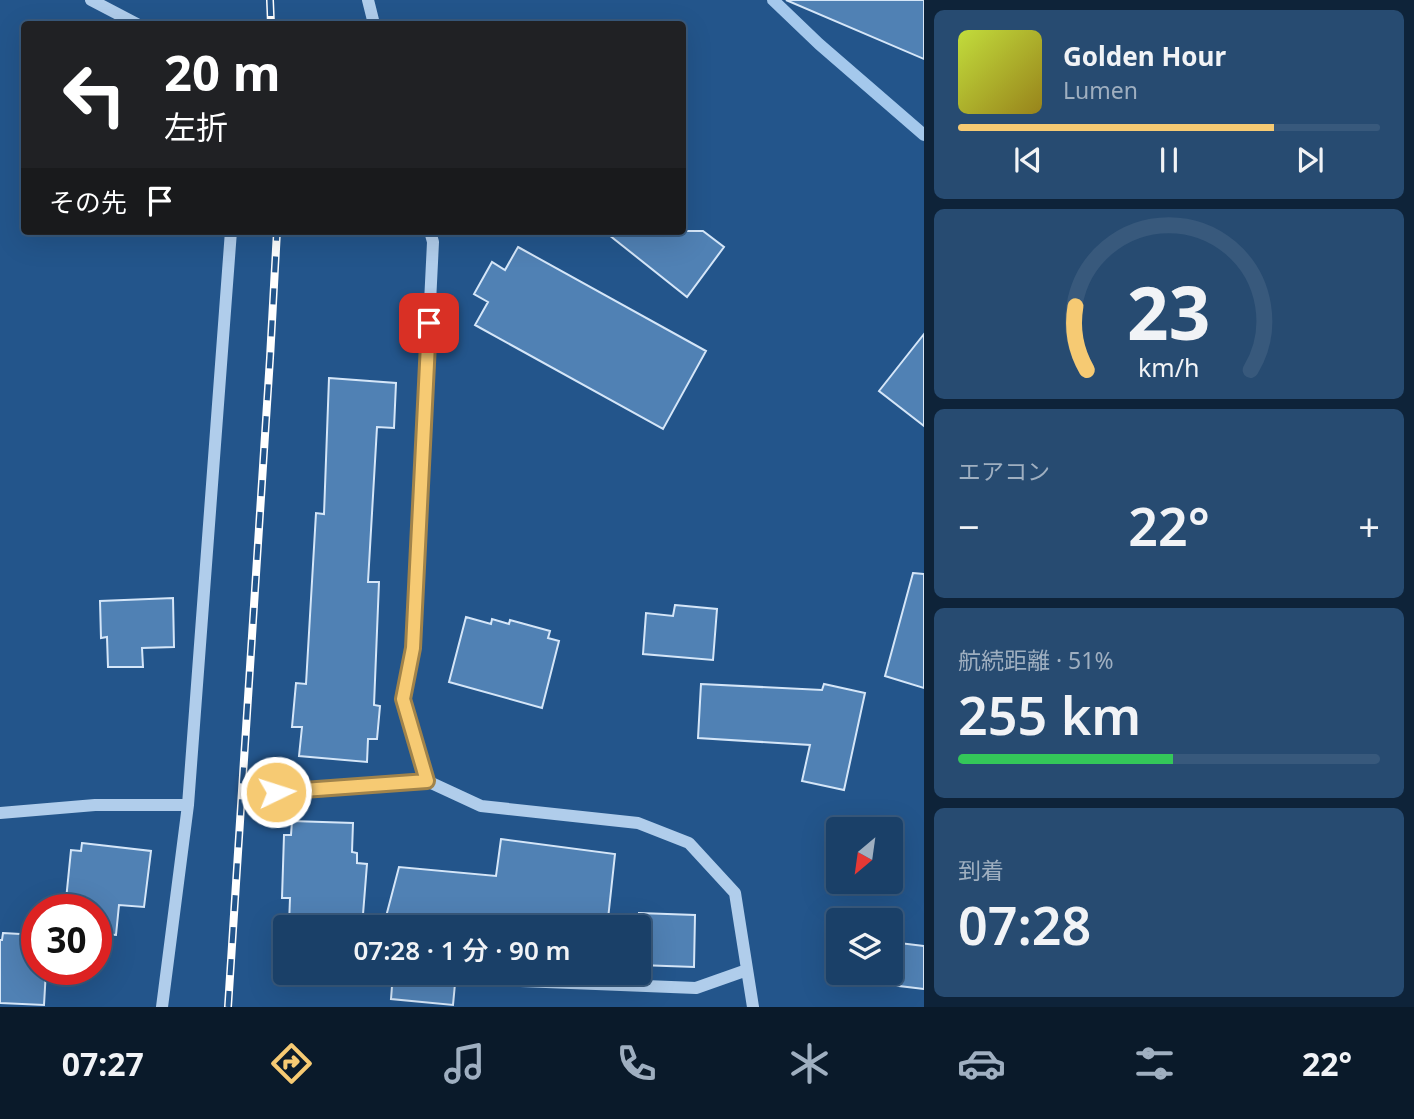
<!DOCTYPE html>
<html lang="ja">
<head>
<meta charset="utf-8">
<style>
  :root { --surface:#1a4068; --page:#274b71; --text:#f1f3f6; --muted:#9fafc0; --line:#38597c; --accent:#f6ca73 }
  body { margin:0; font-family:"Noto Sans","Noto Sans JP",sans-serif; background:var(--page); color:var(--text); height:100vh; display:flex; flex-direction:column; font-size:26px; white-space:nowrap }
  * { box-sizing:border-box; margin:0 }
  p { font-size:23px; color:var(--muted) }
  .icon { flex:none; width:38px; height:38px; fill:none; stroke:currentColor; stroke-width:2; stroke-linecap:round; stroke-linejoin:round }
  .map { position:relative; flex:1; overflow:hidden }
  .details { display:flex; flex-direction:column; gap:10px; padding:10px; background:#0e2339; width:490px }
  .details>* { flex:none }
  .hud { position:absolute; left:21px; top:21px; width:665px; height:214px; border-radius:7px; box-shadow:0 7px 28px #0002,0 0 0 2px var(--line); background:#202124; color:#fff; overflow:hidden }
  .needle { width:46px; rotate:209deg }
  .tools { position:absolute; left:826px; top:817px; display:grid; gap:14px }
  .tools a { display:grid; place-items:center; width:77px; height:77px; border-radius:7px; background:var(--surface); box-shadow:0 7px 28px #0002,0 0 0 2px var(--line); font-size:35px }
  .speed { position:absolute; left:21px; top:894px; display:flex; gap:14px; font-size:35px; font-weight:700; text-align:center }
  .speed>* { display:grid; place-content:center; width:91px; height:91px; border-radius:50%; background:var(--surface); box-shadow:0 7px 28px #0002,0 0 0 2px var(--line); line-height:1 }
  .speed .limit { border:10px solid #d22; background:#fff; color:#111 }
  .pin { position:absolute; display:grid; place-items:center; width:60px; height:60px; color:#fff; margin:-30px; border-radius:14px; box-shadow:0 4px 10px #0006 }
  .me { position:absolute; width:77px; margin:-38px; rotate:86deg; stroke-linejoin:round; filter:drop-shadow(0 0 5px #0008) }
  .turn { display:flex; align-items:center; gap:24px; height:147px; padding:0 28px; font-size:32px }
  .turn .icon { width:91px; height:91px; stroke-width:2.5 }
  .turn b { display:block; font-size:49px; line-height:60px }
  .then { display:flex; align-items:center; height:66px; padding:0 28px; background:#0003; gap:14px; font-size:26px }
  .big { font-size:52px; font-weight:600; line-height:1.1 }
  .details .widget { flex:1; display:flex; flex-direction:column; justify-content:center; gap:10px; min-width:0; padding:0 24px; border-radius:10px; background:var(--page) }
  .details .dial { align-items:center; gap:0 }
  .dial svg { height:182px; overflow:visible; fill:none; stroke:var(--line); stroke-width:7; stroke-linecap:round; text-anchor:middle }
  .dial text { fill:var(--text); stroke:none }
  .song { display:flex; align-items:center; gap:21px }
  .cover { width:84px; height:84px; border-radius:10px; background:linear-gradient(135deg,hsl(70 70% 55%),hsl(50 70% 35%)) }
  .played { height:7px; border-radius:4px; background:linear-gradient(90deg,var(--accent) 75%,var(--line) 75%) }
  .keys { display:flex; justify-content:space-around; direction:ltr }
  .heat { display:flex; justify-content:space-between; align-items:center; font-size:38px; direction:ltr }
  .charge { height:10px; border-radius:5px; background:linear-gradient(90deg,#34c759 51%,var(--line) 0) }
  .trip { position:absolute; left:273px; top:915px; width:378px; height:70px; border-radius:7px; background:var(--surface); box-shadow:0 7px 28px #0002,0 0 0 2px var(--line); font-weight:600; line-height:70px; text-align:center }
  .menu { display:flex; height:112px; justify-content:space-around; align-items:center; background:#0a1a2a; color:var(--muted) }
  .menu .icon { width:49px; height:49px }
  .menu .on { color:var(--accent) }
  .menu b { font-size:32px; color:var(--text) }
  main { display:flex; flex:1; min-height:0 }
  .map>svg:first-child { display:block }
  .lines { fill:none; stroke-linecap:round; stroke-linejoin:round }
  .stream { stroke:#a4c8ec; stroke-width:12 }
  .building { fill:#5081b4; stroke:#d5e6f8; stroke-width:2 }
  .minor { stroke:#b0cdeb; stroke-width:12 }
  .rail-casing { stroke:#fff; stroke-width:8 }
  .rail { stroke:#23558b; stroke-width:5; stroke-dasharray:16; stroke-linecap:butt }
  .route-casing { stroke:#a0834b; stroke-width:18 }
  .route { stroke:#f6ca73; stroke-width:12 }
</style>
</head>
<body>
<main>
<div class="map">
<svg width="924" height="1007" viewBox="0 0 924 1007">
  <rect width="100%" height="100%" fill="#23558b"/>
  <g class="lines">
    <path class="stream" d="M 773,0 L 819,44 L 924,135"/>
  </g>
  <path class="building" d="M 786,0 L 924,0 L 924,59 Z
    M 604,231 L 703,231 L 724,247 L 687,297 Z
    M 518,247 L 706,351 L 663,429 L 475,325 L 488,302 L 474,294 L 492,262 L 505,270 Z
    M 924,334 L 924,426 L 879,391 Z
    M 329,378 L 396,383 L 394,428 L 377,427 L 368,582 L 379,582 L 374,705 L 380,706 L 377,739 L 368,739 L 367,762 L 299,756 L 302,727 L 292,727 L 296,683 L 306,684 L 316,513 L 324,514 Z
    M 913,573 L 924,574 L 924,688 L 885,676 Z
    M 173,598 L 174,647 L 142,648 L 143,667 L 108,667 L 107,637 L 101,638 L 100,601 Z
    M 675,605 L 717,609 L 713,660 L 643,654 L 646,613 L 673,616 Z
    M 466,617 L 491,624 L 492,619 L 509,624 L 510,620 L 550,631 L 548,638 L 559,641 L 542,708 L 449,682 Z
    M 701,684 L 822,690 L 824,684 L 865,693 L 844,790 L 802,781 L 810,745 L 698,738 Z
    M 292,821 L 353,823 L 352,852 L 357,853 L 357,863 L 367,864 L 362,927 L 289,925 L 290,898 L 282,898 L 284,835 L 291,835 Z
    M 501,839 L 615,854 L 607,928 L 383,928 L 399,867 L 496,876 Z
    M 82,843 L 151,851 L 144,907 L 119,905 L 116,935 L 96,933 L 96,910 L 65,910 L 71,850 L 81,851 Z
    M 639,913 L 695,915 L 694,967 L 639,965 Z
    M 3,933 L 37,935 L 37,970 L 46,970 L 44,1005 L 0,1003 L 0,940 L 2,940 Z
    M 891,942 L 924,946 L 924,989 L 891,985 Z
    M 393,973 L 456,973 L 453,1005 L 391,999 Z"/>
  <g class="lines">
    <path class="minor" d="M 91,0 L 137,24
      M 368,0 L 374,24
      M 427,781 L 403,699 L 413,648 L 433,242 L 430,231
      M 276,792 L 427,781 L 481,806 L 638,823 L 689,843 L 735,893 L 753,1007
      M 0,813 L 95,805 L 188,805
      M 470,979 L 696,988 L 747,970
      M 162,1007 L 188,805 L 231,231"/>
    <defs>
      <path id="rail" d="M 270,0 L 271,24
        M 228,1007 L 270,358 L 277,231"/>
    </defs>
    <use href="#rail" class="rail-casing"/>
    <use href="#rail" class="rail"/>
  </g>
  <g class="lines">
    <defs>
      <path id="route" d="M 276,792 L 427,781 L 403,699 L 413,648 L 429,323"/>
    </defs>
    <use href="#route" class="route-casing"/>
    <use href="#route" class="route"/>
  </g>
</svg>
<div class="tools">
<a><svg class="needle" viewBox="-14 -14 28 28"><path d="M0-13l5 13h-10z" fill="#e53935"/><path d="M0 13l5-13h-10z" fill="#9fafc0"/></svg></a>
<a><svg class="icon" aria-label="layers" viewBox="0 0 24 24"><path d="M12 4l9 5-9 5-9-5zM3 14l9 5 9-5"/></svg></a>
</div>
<div class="speed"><div class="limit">30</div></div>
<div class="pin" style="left:429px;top:323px;background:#d93025"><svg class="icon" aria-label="arrive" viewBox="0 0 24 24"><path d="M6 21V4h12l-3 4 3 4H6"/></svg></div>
<svg class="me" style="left:276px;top:792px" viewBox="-20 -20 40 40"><circle r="17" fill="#f6ca73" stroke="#fff" stroke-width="3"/><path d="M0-11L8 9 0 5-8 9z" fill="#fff"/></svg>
<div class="trip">07:28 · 1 分 · 90 m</div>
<div class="hud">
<div class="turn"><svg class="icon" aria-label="left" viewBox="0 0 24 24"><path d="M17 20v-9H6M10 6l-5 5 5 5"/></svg><div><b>20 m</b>左折</div></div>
<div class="then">その先<svg class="icon" aria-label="arrive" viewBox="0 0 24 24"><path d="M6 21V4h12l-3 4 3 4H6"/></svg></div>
</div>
</div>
<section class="details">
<div class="widget">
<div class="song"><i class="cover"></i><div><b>Golden Hour</b><p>Lumen</p></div></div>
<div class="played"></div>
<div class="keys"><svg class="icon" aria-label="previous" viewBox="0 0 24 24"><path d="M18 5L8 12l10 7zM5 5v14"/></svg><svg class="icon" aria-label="pause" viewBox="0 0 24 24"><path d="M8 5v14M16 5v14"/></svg><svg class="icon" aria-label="next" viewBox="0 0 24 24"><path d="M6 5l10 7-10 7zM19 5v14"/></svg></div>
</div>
<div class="widget dial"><svg viewBox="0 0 100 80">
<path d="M14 69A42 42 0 1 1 86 69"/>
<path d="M14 69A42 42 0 0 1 9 41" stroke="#f6ca73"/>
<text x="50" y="56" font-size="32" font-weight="700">23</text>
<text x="50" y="72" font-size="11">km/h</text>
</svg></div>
<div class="widget"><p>エアコン</p>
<div class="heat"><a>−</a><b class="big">22°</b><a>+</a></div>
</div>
<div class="widget"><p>航続距離 · 51%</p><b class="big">255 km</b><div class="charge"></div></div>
<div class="widget"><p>到着</p><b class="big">07:28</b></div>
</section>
</main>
<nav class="menu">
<b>07:27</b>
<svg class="icon on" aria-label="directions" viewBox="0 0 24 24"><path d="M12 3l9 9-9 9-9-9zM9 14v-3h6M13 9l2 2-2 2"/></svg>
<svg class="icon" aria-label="music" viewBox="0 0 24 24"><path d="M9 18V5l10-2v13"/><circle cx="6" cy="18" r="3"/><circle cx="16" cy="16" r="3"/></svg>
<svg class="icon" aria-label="phone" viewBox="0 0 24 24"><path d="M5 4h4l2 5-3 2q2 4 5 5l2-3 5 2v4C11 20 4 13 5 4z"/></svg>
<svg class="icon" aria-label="climate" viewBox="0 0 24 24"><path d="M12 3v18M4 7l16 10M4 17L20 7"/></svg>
<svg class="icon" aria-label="car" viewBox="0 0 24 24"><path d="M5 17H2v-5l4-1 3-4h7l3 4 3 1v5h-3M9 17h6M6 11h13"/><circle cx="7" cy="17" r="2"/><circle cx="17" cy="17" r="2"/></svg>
<svg class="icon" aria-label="filters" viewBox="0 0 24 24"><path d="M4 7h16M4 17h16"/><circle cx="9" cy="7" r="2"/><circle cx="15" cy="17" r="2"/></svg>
<b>22°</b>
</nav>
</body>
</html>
